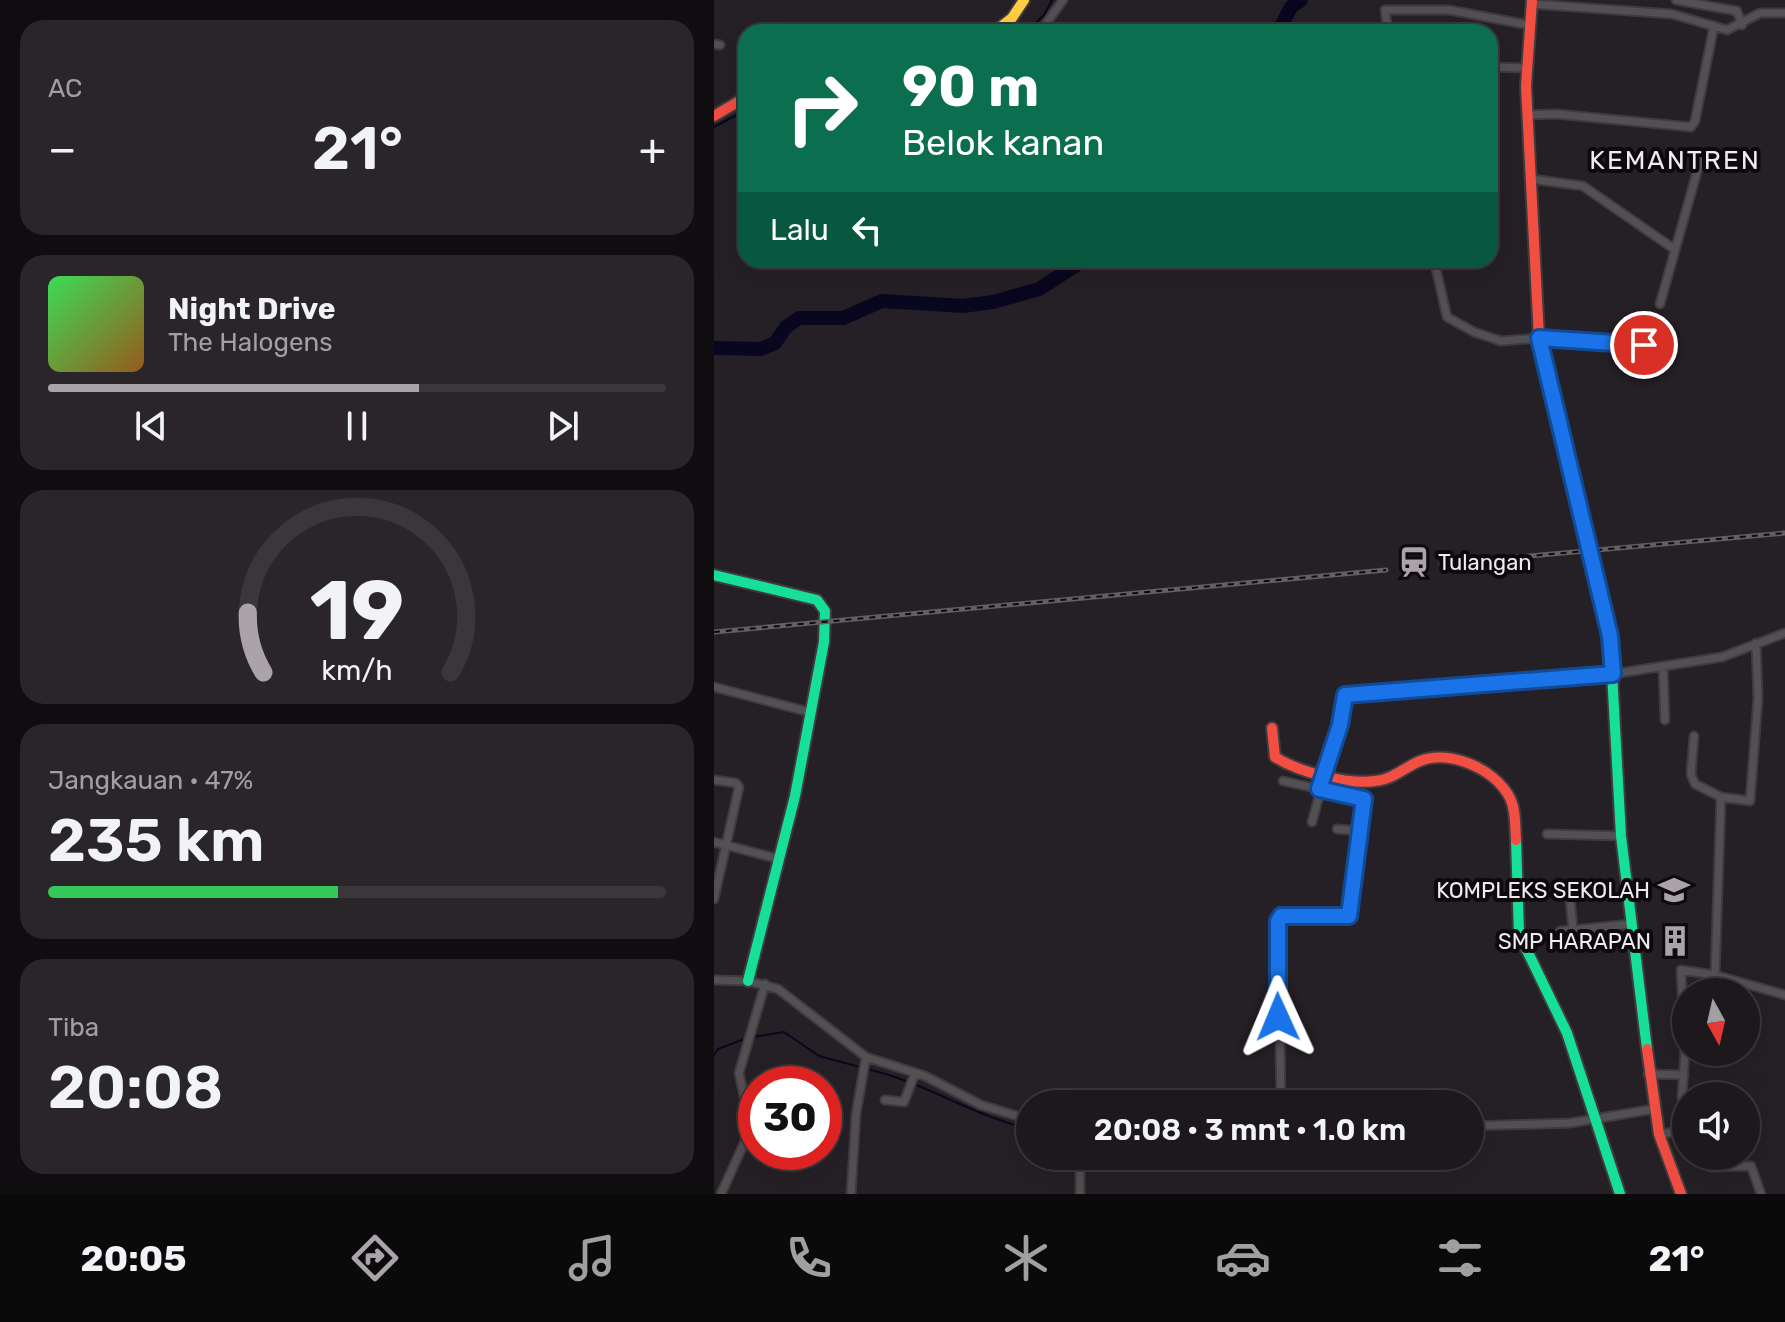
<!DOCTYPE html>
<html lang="id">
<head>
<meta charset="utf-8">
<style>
  :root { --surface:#1c181c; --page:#292529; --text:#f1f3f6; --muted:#a0a0a3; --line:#3a373b; --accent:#aaa4aa }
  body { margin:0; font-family:Rubik,sans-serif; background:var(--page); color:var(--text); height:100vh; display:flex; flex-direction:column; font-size:30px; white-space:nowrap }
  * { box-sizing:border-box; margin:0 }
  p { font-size:26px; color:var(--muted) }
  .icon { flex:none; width:44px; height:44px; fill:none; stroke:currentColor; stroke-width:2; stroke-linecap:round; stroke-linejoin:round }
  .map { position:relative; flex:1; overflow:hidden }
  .drawer { display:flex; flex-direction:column; gap:20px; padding:20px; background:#0f0d0f; width:714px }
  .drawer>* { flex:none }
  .hud { position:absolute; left:24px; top:24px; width:760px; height:244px; border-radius:24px; box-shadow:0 8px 32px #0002,0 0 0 2px var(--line); background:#0b6e4f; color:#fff; overflow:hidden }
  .needle { width:52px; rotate:172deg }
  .controls { position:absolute; left:958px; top:978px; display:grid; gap:16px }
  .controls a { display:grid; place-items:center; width:88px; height:88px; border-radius:50%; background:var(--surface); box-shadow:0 8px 32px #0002,0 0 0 2px var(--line); font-size:40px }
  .speed { position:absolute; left:24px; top:1066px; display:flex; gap:16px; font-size:40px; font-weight:700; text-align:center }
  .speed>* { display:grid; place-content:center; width:104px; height:104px; border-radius:50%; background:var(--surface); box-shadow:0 8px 32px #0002,0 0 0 2px var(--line); line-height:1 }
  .speed .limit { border:12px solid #d22; background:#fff; color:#111 }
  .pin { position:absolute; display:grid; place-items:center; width:68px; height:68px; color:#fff; margin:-34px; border:4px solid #fff; border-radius:50%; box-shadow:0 2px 8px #0007 }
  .me { position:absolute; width:88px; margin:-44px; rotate:359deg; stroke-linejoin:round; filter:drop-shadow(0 0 6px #0008) }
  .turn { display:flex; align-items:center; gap:28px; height:168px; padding:0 32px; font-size:36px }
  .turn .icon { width:104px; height:104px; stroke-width:2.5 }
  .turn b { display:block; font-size:56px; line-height:68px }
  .then { display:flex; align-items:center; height:76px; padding:0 32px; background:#0003; gap:16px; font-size:30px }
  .big { font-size:60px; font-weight:600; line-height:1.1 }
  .drawer .card { flex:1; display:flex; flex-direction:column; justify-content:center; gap:12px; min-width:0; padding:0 28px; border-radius:24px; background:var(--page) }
  .drawer .dial { align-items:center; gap:0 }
  .dial svg { height:208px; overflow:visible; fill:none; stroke:var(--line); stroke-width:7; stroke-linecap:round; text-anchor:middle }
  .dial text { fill:var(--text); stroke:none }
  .song { display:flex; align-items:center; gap:24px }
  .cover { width:96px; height:96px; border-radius:12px; background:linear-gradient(135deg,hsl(130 70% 55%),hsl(30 70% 35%)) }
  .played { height:8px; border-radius:4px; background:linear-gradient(90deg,var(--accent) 60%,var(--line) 60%) }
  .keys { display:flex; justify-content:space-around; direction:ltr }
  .heat { display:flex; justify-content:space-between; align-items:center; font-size:44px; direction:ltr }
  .charge { height:12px; border-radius:6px; background:linear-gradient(90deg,#34c759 47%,var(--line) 0) }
  .trip { position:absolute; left:302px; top:1090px; width:468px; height:80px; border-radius:40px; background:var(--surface); box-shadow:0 8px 32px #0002,0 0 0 2px var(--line); font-weight:600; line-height:80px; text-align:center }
  .tab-bar { display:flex; height:128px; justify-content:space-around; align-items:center; background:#0b0a0b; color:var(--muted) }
  .tab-bar .icon { width:56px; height:56px }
  .tab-bar .current { color:var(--accent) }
  .tab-bar b { font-size:36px; color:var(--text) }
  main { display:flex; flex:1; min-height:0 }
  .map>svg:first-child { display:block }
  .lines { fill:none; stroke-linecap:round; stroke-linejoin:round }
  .stream { stroke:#09071f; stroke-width:2 }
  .river { stroke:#09071f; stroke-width:14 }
  .street-casing { stroke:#3f3b3f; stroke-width:11 }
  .fast-casing { stroke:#3f3b3f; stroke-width:14 }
  .slow-casing { stroke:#3f3b3f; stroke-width:14 }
  .jam-casing { stroke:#3f3b3f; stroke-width:14 }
  .street { stroke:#535053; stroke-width:7 }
  .fast { stroke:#16e098; stroke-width:10 }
  .slow { stroke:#ffcf43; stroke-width:10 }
  .jam { stroke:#f24e42; stroke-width:10 }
  .rail-casing { stroke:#625f63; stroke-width:5 }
  .rail { stroke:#0d090d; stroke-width:2; stroke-dasharray:6; stroke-linecap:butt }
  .route-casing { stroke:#114b97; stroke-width:20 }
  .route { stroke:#1a73e8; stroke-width:14 }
  .labels { text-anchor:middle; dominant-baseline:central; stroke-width:8; stroke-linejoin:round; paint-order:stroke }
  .poi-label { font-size:22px; fill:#f1ebf1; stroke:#0d090d; text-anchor:end }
  .quarter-label { font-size:26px; letter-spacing:2px; fill:#f1ebf1; stroke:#0d090d }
</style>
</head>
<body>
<main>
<section class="drawer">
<div class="card"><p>AC</p>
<div class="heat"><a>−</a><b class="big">21°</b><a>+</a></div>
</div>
<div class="card">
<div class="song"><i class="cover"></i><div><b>Night Drive</b><p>The Halogens</p></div></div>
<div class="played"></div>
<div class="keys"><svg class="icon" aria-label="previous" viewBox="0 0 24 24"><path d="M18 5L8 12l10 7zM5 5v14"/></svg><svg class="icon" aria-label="pause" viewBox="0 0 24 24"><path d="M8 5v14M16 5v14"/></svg><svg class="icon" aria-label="next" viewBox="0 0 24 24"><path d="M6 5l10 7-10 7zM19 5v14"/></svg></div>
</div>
<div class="card dial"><svg viewBox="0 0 100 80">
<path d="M14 69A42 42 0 1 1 86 69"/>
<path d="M14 69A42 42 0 0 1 8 46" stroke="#aaa4aa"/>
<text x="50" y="56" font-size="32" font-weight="700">19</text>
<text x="50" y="72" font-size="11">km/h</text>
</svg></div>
<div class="card"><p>Jangkauan · 47%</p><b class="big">235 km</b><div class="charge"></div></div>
<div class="card"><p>Tiba</p><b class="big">20:08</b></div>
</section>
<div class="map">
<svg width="1071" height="1194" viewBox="0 0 1071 1194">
  <rect width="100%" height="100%" fill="#252025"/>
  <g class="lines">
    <path class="stream" d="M 312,32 L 330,15 L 338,0
      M 0,127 L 32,110
      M 39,1037 L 70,1032 L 105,1056 L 146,1067
      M 0,1055 L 4,1049 L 33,1038
      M 153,1069 C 210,1082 259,1116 316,1129"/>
    <path class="river" d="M 564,32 L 577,7 L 587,0
      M 0,348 L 47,349 L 61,343 L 72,327 L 85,318 L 129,318 L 168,301 L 249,306 L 279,302 L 325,289 L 370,260"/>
    <defs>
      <path id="street" d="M 962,0 L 1023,11 L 1028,25
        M 818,4 L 958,14 L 1013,30 L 1046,13 L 1071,13
        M 326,32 L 349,0
        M 674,32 L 671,10 L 735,10 L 815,25
        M 0,44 L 6,45
        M 776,67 L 812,68
        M 813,115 L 842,114 L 977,127 L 981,121 L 1000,26
        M 817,179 L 869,186 L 960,249
        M 720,260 L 733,317 L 760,332 L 787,341 L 825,338 L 956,347
        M 946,304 L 988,154
        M 949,667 L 951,720
        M 0,687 L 95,712
        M 980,736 L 977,774 L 981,784 L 1007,797 L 1036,801 L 1044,699 L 1042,643
        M 0,780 L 22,783 L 25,787 L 0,899
        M 598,822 L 633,694 L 769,687 L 899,674 L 1008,657 L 1071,633
        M 623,829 L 646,831
        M 833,834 L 907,836
        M 0,842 L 65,859
        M 855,887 L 859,930 L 917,924
        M 846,931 L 859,930
        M 1001,975 L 1007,797
        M 0,980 L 34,981 L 64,989 L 152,1057
        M 934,1074 L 970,1075
        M 171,1100 L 190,1102 L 201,1073
        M 567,1104 L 564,921 L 572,914 L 635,916 L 650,799 L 569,781
        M 972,1121 L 968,1096 L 971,1052 L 967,970 L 1001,975 L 1071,995
        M 756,1126 L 856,1123 L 940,1109
        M 945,1134 L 972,1131
        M 991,1156 L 997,1167 L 1037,1166 L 1047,1194
        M 7,1194 L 37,1128 L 25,1073 L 51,984
        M 137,1194 L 142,1114 L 152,1057 L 211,1076 L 267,1105 L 316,1120
        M 366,1194 L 366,1156"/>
      <path id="fast" d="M 879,565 L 896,636 L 907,836 L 933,1049
        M 0,575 L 103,600 L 111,611 L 110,642 L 81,796 L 34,981
        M 802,840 L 805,934 L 853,1033 L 906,1194"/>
      <path id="slow" d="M 280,32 L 298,18 L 310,0"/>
      <path id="jam" d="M 818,0 L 812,86 L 825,338 L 879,565
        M 0,116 L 32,97
        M 558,728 L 561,757 C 585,772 633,785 661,781 C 678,780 691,767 706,761 C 736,749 781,769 796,798 C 802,810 801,826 802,840
        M 933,1049 L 945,1134 L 967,1194"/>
    </defs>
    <use href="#street" class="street-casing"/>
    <use href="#fast" class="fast-casing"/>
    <use href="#slow" class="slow-casing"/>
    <use href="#jam" class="jam-casing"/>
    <use href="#street" class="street"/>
    <use href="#fast" class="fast"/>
    <use href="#slow" class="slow"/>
    <use href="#jam" class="jam"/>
    <defs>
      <path id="rail" d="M 727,564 L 1071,533
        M 0,632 L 672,570"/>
    </defs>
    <use href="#rail" class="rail-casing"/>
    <use href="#rail" class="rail"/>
  </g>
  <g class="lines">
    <defs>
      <path id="route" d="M 564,1017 L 564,921 L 567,916 L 635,916 L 650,799 L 605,789 L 626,725 L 631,695 L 899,674 L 896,636 L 825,338 L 930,345"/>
    </defs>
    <use href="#route" class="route-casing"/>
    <use href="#route" class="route"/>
  </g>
  <defs>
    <symbol id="station-bare" viewBox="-9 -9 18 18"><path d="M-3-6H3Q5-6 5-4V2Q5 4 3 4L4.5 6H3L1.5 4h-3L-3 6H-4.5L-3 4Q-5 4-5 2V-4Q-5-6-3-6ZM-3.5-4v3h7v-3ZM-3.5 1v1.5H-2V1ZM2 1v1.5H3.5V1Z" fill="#aaa4aa" stroke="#0d090d" stroke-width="2.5" paint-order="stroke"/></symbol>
    <symbol id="school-bare" viewBox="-9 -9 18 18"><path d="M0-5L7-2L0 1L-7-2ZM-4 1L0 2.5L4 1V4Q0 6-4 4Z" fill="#aaa4aa" stroke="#0d090d" stroke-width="2.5" paint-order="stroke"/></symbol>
    <symbol id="building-bare" viewBox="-9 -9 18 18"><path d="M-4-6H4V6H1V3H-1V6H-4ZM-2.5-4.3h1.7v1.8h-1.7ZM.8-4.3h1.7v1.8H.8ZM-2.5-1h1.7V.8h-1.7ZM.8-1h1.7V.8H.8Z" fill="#aaa4aa" stroke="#0d090d" stroke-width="2.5" paint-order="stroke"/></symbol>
  </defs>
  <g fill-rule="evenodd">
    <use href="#station-bare" x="678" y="540" width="44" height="44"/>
    <use href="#school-bare" x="938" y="868" width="44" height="44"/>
    <use href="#building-bare" x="939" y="919" width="44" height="44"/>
  </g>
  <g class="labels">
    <g class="poi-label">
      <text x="724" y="562" text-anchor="start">Tulangan</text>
      <text x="936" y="890">KOMPLEKS SEKOLAH</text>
      <text x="937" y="941">SMP HARAPAN</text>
    </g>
    <g class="quarter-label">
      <text x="961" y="160">KEMANTREN</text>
    </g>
  </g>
</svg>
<div class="controls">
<a><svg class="needle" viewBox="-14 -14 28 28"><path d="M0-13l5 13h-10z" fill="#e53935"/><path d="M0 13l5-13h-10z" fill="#a0a0a3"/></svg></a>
<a><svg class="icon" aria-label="sound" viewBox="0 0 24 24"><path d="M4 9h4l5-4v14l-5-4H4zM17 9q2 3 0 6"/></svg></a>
</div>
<div class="speed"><div class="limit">30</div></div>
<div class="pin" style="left:930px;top:345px;background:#d93025"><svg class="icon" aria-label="arrive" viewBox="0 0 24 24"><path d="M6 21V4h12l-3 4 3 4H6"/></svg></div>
<svg class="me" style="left:564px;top:1017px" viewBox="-20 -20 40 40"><path d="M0-17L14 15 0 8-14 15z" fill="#1a73e8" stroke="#fff" stroke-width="4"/></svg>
<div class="trip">20:08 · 3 mnt · 1.0 km</div>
<div class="hud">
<div class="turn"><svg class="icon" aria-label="right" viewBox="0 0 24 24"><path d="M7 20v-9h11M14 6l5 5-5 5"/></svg><div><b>90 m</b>Belok kanan</div></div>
<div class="then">Lalu<svg class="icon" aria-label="left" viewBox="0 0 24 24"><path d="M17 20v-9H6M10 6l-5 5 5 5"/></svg></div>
</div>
</div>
</main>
<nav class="tab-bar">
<b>20:05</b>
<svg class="icon current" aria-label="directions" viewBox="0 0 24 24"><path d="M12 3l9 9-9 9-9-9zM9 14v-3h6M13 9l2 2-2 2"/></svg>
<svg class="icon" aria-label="music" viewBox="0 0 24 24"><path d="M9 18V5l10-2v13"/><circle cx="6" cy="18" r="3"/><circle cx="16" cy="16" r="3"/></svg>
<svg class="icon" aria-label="phone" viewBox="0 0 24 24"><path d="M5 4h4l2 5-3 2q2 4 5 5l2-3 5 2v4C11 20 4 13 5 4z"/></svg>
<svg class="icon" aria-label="climate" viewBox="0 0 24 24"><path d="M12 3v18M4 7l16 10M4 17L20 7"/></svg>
<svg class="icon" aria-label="car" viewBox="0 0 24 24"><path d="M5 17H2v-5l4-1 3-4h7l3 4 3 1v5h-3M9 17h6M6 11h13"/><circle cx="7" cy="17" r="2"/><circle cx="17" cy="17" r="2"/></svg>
<svg class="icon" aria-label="filters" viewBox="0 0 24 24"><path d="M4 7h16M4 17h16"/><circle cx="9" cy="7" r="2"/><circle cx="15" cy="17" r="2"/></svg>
<b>21°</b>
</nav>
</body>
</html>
